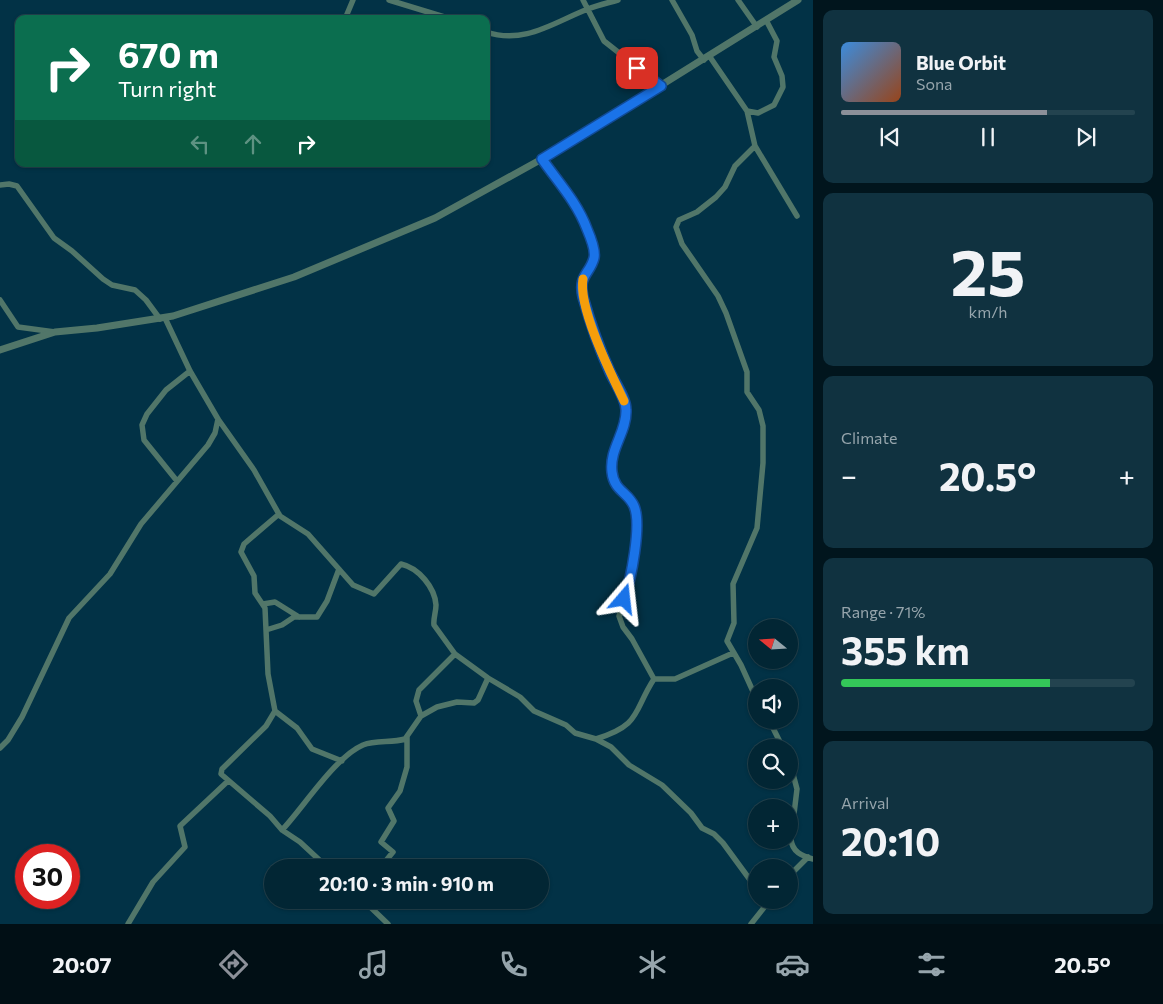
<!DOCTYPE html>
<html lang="en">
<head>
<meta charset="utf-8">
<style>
  :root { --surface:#022634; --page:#103240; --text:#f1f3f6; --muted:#96a5ac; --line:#23434f; --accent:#8c9099 }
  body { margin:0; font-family:Commissioner,sans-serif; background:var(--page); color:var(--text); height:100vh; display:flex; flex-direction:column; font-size:19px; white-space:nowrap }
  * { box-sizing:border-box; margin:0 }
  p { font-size:16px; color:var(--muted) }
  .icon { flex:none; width:28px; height:28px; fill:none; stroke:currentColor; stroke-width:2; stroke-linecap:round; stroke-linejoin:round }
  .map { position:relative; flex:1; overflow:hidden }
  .side { display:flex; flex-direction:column; gap:10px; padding:10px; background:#01151d; width:350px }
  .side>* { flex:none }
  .banner { position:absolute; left:15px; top:15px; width:475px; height:152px; border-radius:10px; box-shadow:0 1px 4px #0004,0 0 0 1px var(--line); background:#0b6e4f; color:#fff; overflow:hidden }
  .needle { width:32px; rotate:288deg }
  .controls { position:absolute; left:748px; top:619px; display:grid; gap:10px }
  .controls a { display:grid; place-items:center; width:50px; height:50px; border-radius:50%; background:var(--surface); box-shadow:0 1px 4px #0004,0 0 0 1px var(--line); font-size:25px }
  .speed { position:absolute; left:15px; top:844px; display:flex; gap:10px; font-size:25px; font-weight:700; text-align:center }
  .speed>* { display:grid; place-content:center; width:65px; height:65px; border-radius:50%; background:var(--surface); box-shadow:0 1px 4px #0004,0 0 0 1px var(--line); line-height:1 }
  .speed .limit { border:8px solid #d22; background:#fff; color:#111 }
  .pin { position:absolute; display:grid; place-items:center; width:42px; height:42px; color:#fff; margin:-21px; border-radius:10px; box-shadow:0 2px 8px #0006 }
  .me { position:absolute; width:55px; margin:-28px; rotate:17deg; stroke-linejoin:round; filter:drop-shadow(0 0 4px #0008) }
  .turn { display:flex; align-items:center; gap:18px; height:105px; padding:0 20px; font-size:22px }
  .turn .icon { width:65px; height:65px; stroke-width:2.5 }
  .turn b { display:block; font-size:35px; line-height:42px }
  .lanes { display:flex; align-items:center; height:48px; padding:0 20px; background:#0003; justify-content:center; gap:25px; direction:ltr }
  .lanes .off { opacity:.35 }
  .big { font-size:38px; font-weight:700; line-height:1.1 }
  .side .card { flex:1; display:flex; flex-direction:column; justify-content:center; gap:8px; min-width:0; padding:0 18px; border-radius:10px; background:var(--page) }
  .side .dial { align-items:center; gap:0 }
  .dial b { font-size:65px; line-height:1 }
  .song { display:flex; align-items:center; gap:15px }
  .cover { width:60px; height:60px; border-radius:8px; background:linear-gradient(135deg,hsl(210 70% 55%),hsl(20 70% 35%)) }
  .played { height:5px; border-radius:2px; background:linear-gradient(90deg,var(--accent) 70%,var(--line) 70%) }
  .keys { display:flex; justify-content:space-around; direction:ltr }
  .heat { display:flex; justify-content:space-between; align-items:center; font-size:28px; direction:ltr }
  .charge { height:8px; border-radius:4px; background:linear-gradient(90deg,#34c759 71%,var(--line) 0) }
  .trip { position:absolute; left:264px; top:859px; width:285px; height:50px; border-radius:25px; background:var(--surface); box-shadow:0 1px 4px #0004,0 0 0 1px var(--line); font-weight:700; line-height:50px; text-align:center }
  .tab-bar { display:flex; height:80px; justify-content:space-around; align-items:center; background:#010f15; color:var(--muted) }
  .tab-bar .icon { width:35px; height:35px }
  .tab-bar .on { color:var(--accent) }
  .tab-bar b { font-size:22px; color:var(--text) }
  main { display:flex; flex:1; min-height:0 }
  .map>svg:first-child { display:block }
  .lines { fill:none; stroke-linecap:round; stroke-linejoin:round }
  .minor { stroke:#517669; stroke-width:5.5 }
  .tertiary { stroke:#517669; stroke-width:7 }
  .route-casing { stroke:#114b97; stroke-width:12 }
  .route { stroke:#1a73e8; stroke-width:9 }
  .slow { stroke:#f59e0b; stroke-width:9 }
</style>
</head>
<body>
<main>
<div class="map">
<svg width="813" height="924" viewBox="0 0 813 924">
  <rect width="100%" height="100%" fill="#023246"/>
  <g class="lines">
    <path class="minor" d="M 389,0 L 451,19
      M 583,0 L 604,41 L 661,86
      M 672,0 L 692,35 L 697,51 L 704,60
      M 738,0 L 757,27
      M 345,19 L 353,0
      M 486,32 C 525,45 554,22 588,9 C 598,5 608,3 618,0
      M 710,57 L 747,111 L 755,146 L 735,166 L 725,187 L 716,197 L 697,212 L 679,220 L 676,227 L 682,244 L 718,296 L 726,313 L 747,372 L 747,392 L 759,410 L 763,426 L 763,463 L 757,528 L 733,584 L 734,623 L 727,641 L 741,665 L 756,698
      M 747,111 L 758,113 L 774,105 L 783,87 L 782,76 L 774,57 L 777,41 L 766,20
      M 755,146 L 797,216
      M 542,159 L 576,207 L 591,242 L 593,258 L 582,281 L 583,296 L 604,359 L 626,411 L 612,456 L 612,476 L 620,491 L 634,505 L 638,518 L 630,578 L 619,616 L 623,627 L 632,639 L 654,679 L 675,679 L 733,653
      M 0,185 L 9,184 L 17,186 L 54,238 L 72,251 L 103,279 L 112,285 L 135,290 L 146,300 L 160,319
      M 0,300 L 18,327 L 55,332
      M 165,318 L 190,371 L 218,419 L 254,470 L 280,516 L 308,534 L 353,585 L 374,594 L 401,564 C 419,568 435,588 436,605 C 436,612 433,619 434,625 L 455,654 L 488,678 L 520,697 L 534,711 L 566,725 L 575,733 L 596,739 L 611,747 L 629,765 L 662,785 L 691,813 L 702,828 L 714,834 L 723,843 L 756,888
      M 177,481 L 144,440 L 142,425 L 147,414 L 166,390 L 190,371
      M 279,514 L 244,544 L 241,552 L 254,576 L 255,593 L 265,608 L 268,674 L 275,711 L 266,726 L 222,769 L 221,774 L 270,816 L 282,830 L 300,842 L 328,868
      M 263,604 L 275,602 L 299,617
      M 266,630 L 282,625 L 294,617 L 317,617 L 327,601 L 339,569
      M 275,711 L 297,728 L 312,749 L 342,761
      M 421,716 L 416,701 L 419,690 L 455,654
      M 769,720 L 783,748
      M 596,739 C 642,725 633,711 654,679
      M 0,748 L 8,740 L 22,717 L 69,618 L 110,574 L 141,524 L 208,445 L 215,433 L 218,419
      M 789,759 L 797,789 L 791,839 C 792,852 802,856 813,859
      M 282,830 C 303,808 335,757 363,745 C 376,740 392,743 405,739 L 421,716 L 437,707 L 457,702 L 474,703 L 478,700 L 488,678
      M 380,868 L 393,852 L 381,842 L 394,821 L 388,808 L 400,791 L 407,767 L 407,737
      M 789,876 L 808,857
      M 363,900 L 388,924
      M 128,924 L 153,882 L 185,847 L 180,826 L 228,781
      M 751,924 L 770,900"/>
    <path class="tertiary" d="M 0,350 L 55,332 L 97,328 L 173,316 L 294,277 L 435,218 L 549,155 L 798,0"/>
  </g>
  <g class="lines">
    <defs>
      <path id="route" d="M 624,599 C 631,580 642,524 634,506 C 628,492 614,491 612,472 C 609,449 627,432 626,410 C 626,398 615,383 610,372 C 599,348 590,322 583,297 C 578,275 590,274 594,258 C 596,250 590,236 587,229 C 577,202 558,182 542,159 L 661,86 L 637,68"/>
    </defs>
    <use href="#route" class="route-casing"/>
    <use href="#route" class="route"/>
    <path class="slow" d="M 583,279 C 578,308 611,374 624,401"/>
  </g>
</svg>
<div class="controls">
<a><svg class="needle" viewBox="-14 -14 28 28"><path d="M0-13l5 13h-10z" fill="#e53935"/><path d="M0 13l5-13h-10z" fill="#96a5ac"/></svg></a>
<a><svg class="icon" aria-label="sound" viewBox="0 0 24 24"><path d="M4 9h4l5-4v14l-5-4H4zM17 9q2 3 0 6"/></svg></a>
<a><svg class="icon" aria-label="search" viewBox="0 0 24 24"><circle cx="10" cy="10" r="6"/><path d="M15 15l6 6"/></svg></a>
<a>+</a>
<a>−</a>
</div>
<div class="speed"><div class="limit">30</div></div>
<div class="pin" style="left:637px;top:68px;background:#d93025"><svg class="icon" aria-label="arrive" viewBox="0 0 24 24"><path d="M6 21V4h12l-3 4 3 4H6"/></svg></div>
<svg class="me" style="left:624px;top:599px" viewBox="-20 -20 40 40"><path d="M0-17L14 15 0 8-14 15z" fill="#1a73e8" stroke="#fff" stroke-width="4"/></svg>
<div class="trip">20:10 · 3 min · 910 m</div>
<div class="banner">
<div class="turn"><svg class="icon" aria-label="right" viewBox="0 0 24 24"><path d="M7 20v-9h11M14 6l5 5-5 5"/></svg><div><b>670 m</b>Turn right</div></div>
<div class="lanes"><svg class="icon off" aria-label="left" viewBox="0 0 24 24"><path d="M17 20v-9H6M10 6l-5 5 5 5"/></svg><svg class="icon off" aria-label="ahead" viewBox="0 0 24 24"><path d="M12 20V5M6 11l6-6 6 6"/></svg><svg class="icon" aria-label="right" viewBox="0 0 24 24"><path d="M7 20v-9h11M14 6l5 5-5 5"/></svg></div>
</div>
</div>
<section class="side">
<div class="card">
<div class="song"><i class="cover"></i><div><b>Blue Orbit</b><p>Sona</p></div></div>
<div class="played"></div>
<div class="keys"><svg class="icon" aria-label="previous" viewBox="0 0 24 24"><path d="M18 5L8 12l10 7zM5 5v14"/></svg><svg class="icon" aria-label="pause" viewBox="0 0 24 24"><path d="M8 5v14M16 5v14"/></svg><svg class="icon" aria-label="next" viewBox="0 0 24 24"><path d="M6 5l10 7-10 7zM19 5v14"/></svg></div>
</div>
<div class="card dial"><b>25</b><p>km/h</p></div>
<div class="card"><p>Climate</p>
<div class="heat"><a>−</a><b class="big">20.5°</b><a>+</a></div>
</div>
<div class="card"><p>Range · 71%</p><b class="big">355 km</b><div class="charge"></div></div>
<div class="card"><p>Arrival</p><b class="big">20:10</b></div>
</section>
</main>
<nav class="tab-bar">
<b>20:07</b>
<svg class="icon on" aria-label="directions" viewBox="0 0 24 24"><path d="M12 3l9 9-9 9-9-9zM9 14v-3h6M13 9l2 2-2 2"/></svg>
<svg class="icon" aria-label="music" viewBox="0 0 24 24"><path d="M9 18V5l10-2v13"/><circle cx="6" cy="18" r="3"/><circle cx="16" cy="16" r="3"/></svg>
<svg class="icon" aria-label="phone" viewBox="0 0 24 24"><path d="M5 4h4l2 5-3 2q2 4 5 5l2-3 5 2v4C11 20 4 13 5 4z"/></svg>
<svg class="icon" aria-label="climate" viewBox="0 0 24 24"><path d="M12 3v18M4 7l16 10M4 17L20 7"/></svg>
<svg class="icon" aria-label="car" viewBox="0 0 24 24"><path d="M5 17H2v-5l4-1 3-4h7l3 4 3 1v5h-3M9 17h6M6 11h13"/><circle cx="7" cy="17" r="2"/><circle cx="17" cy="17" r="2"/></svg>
<svg class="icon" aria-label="filters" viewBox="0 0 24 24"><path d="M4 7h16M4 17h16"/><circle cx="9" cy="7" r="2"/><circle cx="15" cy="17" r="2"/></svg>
<b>20.5°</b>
</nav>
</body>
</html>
